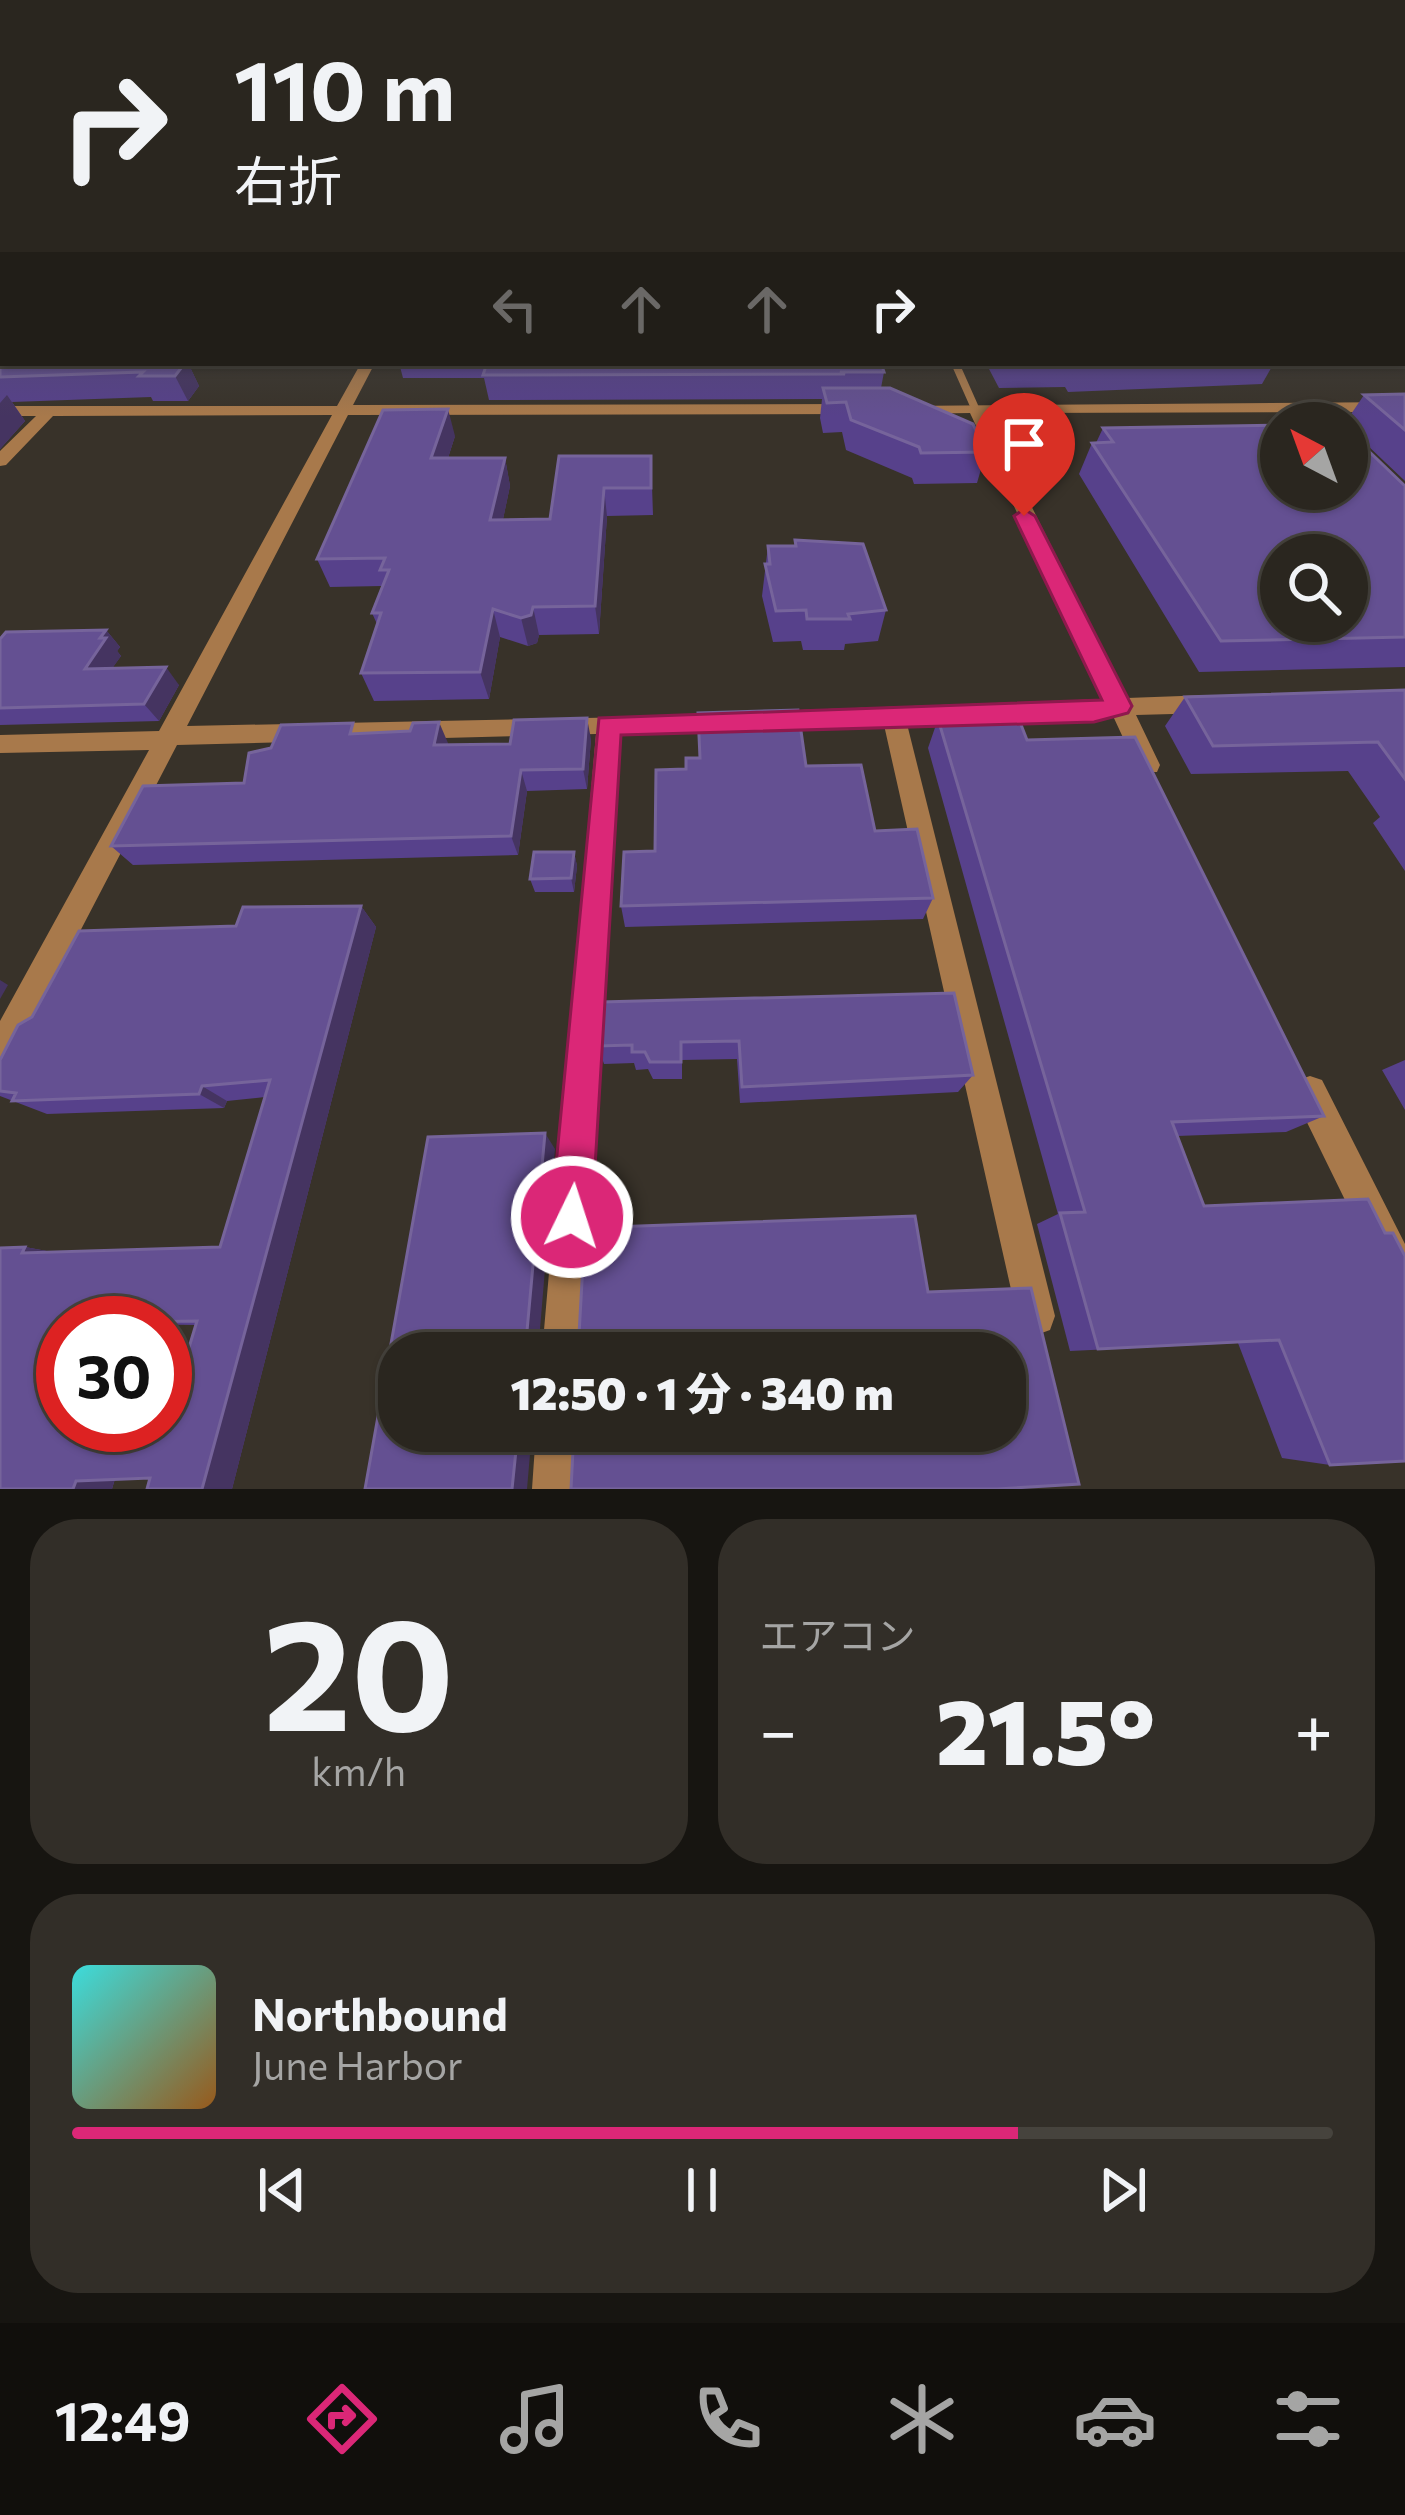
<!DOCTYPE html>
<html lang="ja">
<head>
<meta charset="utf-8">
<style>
  :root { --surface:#2a261f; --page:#322e28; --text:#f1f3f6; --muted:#a5a5a4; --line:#46433d; --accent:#db2777 }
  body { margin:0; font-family:Commissioner,"Noto Sans JP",sans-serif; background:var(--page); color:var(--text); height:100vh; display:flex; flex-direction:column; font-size:45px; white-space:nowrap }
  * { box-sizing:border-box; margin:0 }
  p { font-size:39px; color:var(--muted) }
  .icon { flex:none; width:66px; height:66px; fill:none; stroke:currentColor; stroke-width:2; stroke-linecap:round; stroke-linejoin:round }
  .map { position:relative; height:1489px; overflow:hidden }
  .side { display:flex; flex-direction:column; gap:30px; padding:30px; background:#171511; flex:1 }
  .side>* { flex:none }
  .guide { position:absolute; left:0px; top:0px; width:1407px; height:366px; box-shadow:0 3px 9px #0004,0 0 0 3px var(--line); background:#2a261f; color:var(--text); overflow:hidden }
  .needle { width:78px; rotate:319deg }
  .buttons { position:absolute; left:1260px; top:402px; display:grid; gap:24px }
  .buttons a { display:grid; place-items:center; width:108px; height:108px; border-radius:50%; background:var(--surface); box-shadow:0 3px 9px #0004,0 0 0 3px var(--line); font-size:60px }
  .speed { position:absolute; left:36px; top:1296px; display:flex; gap:24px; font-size:60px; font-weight:700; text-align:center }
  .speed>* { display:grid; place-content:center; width:156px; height:156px; border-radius:50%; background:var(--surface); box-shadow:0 3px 9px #0004,0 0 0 3px var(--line); line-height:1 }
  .speed .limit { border:18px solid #d22; background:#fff; color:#111 }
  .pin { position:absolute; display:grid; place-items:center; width:102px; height:102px; color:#fff; margin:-123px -51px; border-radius:50% 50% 50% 0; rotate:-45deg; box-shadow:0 0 12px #0007 }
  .pin .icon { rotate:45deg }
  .me { position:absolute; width:132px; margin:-66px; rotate:4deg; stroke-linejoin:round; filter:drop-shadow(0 0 9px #0008) }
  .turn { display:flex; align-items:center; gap:42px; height:252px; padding:0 36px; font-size:54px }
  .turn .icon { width:156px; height:156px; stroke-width:2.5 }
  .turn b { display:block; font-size:84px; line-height:102px }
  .lanes { display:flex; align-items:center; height:114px; padding:0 36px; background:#0003; justify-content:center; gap:60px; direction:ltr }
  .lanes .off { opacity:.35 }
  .big { font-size:90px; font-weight:800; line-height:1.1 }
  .side .card { flex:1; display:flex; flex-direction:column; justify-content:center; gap:18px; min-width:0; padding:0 42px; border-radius:48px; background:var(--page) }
  .side .dial { align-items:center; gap:0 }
  .dial b { font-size:156px; line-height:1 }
  .song { display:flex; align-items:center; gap:36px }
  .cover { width:144px; height:144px; border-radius:18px; background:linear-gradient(135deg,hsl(180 70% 55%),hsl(30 70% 35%)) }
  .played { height:12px; border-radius:6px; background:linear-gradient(90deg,var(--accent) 75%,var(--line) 75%) }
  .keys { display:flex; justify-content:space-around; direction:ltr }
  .heat { display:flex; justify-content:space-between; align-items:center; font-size:66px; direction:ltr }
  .side .tiles { flex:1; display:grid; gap:30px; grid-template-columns:1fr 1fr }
  .card:last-child { grid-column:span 2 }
  .trip { position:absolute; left:378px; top:1332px; width:648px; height:120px; border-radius:48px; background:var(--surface); box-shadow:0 3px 9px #0004,0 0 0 3px var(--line); font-weight:800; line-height:120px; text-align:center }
  .tab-bar { display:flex; height:192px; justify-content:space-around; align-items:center; background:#110f0c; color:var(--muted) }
  .tab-bar .icon { width:84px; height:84px }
  .tab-bar .current { color:var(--accent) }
  .tab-bar b { font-size:54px; color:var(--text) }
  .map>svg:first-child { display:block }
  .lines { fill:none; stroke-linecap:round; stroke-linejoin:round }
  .lane { stroke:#a8794b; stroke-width:8 }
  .street { fill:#a8794b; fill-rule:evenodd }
  .wall { fill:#57418b; fill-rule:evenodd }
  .shaded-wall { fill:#453461 }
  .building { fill:#645092; stroke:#76649b; stroke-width:3; fill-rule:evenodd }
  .route { fill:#db2777; stroke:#8e194d; stroke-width:3 }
</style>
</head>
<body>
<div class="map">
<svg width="1405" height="1489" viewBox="0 0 1405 1489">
  <rect width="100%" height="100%" fill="#383229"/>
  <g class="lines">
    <path class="lane" d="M 955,363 L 975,408"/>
    <path class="street" d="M 0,277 L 3,277 L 3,285 L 0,285 Z
      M 361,363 L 375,363 L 353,405 L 850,404 L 858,409 L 850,414 L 348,415 L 187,726 L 738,715 L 742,721 L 738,727 L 730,730 L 619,733 L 582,1353 L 542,1353 L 596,734 L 177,745 L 11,1064 L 0,1069 L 0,1021 L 149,750 L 0,753 L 0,735 L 159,731 L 332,415 L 53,416 L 6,465 L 0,466 L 0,451 L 36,416 L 0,416 L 0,406 L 337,406 Z
      M 1405,402 L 1405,412 L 985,413 L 1127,698 L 1209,695 L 1220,704 L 1209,713 L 1136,715 L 1160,765 L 1157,772 L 1139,772 L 1113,716 L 907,724 L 1055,1316 L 1050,1330 L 1036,1335 L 1022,1330 L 1017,1316 L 884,725 L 771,729 L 759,720 L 771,711 L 1105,699 L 970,413 L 908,414 L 902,412 L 902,406 Z
      M 1310,1076 L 1322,1080 L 1405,1244 L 1405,1302 L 1392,1296 L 1298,1104 L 1294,1092 L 1298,1080 Z
      M 536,1431 L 578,1431 L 574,1489 L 532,1489 Z"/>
  </g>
  <path class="wall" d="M 0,289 L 3,363 L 188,363 L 199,386 L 188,401 L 153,401 L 151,397 L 12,402 L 25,421 L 0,449 Z
    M 399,363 L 881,363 L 884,372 L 881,388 L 986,452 L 977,483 L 914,484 L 912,478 L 846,450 L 842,432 L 823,433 L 820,418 L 822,399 L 489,400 L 484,378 L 403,378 Z
    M 991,363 L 1274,363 L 1262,384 L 1068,392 L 1065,387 L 999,388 L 989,369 Z
    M 1405,394 L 1405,481 L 1347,426 L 1347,423 L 1345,423 L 1364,395 Z
    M 1103,428 L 1405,486 L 1405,667 L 1199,672 L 1079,474 L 1092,443 L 1096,443 Z
    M 455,436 L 448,458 L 505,458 L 510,486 L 503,519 L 550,519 L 651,456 L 653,515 L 607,516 L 599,634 L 539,635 L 537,643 L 528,646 L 500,637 L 489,699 L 374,701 L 361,673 L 377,624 L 372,613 L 382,586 L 330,587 L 317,559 Z
    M 795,540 L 886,610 L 878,641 L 845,644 L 844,650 L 803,650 L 801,641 L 773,642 L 762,596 L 768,546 L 795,546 Z
    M 106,630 L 120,647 L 117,651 L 121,656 L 112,668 L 179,685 L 159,721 L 0,725 L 0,639 Z
    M 1405,690 L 1405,871 L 1373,823 L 1380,817 L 1348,771 L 1191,774 L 1165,726 L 1185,697 Z
    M 938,719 L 1027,740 L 1324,1116 L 1286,1132 L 1177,1136 L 1204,1206 L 1368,1199 L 1330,1465 L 1282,1458 L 1238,1343 L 1070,1351 L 1037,1224 L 1058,1214 L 928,748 Z
    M 359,733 L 448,743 L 447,745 L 510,744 L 591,739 L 587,789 L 527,791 L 518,855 L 133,865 L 111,846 L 244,783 Z
    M 806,766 L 875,831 L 933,898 L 923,919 L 625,927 L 621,906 Z
    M 574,852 L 577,866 L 574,892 L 535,892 L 530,879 Z
    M 361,906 L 376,927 L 232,1489 L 147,1489 L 150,1478 L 115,1479 L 112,1489 L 0,1489 L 0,1248 L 25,1247 L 52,1252 L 220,1247 L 265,1097 L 227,1101 L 224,1108 L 47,1114 L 0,1096 L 0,1060 L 18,1025 L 32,1017 L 79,931 L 236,926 L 243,907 ZM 63,1323 L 196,1325 L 184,1364 L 165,1365 L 165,1425 L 63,1425 Z
    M 601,1002 L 973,1075 L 958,1092 L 740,1103 L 737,1059 L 682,1060 L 682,1079 L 653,1079 L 648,1069 L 636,1070 L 634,1063 L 604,1064 L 598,1046 Z
    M 1405,1060 L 1405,1110 L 1382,1070 Z"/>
  <path class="shaded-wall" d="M 154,363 L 188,363 L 199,386 L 188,401 L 175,376 Z
    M 7,395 L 25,421 L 0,449 L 0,403 Z
    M 448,409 L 455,436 L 439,486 L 431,458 Z
    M 505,458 L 510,486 L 497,548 L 490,520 Z
    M 604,488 L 607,516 L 599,634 L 595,606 Z
    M 533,607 L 539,635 L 537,643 L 528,646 L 521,618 Z
    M 493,609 L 500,637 L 489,699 L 480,672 Z
    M 106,630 L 120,647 L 117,651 L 121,656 L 100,686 L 85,669 Z
    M 166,667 L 179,685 L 159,721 L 144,704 Z
    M 587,718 L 591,739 L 587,789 L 583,769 Z
    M 439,722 L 448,743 L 443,766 L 434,745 Z
    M 521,770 L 527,791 L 518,855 L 511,836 Z
    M 574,852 L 577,866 L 574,892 L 571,878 Z
    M 361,906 L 376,927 L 232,1489 L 202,1489 Z
    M 0,980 L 8,985 L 0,999 Z
    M 202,1086 L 227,1101 L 224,1108 L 199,1094 Z
    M 545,1133 L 555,1149 L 538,1353 L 525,1353 Z
    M 25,1247 L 63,1254 L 22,1253 Z
    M 518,1431 L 532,1431 L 527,1489 L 512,1489 Z
    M 116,1474 L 112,1489 L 73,1489 L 76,1481 Z"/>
  <path class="building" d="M 0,208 L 3,208 L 3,252 L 0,253 Z
    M 1404,214 L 1405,214 L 1405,302 L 1404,302 Z
    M 3,287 L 3,318 L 0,320 L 0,289 Z
    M 0,325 L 3,325 L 3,363 L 185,363 L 175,376 L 139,376 L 143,372 L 0,377 Z
    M 487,363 L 881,363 L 884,372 L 840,372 L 845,374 L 483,375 Z
    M 1074,363 L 1182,363 L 1077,367 Z
    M 823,388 L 890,388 L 973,424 L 986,452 L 921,453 L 919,447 L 851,420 L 846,402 L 827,403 Z
    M 1405,394 L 1405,430 L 1364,395 Z
    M 448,409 L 431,458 L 505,458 L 490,520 L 550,519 L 559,456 L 651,456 L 651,488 L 604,488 L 595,606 L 533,607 L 531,615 L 521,618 L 493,609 L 480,672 L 361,673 L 381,613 L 372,613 L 389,570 L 380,570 L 385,558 L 317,559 L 383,410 Z
    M 1281,425 L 1281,489 L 1347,489 L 1347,437 L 1354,437 L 1405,486 L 1405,637 L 1221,641 L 1092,443 L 1113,442 L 1103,428 ZM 1281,555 L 1347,555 L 1347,621 L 1281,621 Z
    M 795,540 L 863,544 L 886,610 L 848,614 L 850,619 L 807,619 L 806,610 L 776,611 L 765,564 L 770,564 L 768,546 L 796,546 Z
    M 106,630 L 100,638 L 106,638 L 85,669 L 166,667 L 144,704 L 0,708 L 0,639 L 6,632 Z
    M 1405,690 L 1405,779 L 1378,742 L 1213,746 L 1185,697 Z
    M 798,710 L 806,766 L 861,765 L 875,831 L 917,829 L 933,898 L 621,906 L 624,852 L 655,851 L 656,770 L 686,769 L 686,758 L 700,758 L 698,713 Z
    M 1018,717 L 1027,740 L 1135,737 L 1324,1116 L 1172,1122 L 1204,1206 L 1368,1199 L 1385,1233 L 1393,1233 L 1405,1256 L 1405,1461 L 1330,1465 L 1279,1340 L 1098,1349 L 1060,1213 L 1085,1212 L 938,719 Z
    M 587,718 L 583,769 L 521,770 L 511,836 L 111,846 L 143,786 L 244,783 L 249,753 L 271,748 L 281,725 L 353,723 L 350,734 L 410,731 L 413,723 L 439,722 L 434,745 L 510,744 L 514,720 Z
    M 534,852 L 574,852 L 571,878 L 530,879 Z
    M 361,906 L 202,1489 L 147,1489 L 150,1478 L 76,1481 L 73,1489 L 0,1489 L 0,1248 L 25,1247 L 22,1253 L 220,1247 L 270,1080 L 202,1086 L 199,1094 L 12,1101 L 16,1093 L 0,1091 L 0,1060 L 18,1025 L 32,1017 L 79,931 L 236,926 L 243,907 ZM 197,1321 L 184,1364 L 165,1365 L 165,1425 L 63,1425 L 63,1323 Z
    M 954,993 L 973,1075 L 742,1087 L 739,1041 L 681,1042 L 681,1062 L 650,1062 L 645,1052 L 632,1052 L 632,1045 L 598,1046 L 601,1002 Z
    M 545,1133 L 525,1353 L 399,1353 L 399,1431 L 518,1431 L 512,1489 L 365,1489 L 428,1137 Z
    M 915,1216 L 928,1292 L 1031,1288 L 1079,1484 L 997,1489 L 571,1489 L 574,1431 L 1005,1431 L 1005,1353 L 578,1353 L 585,1228 Z"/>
  <linearGradient id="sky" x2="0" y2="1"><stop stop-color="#1f1c17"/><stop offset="0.5" stop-color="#4d4f54"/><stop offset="1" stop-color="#4d4f54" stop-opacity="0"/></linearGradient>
  <rect width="1405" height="417" fill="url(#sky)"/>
  <path class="route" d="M 1024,509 L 1035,516 L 1132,706 L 1128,713 L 1094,722 L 621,735 L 592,1217 L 586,1232 L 572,1238 L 557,1232 L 551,1217 L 599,718 L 1102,700 L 1014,516 Z"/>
</svg>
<div class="buttons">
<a><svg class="needle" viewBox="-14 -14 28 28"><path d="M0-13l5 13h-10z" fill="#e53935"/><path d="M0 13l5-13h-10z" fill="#a5a5a4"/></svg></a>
<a><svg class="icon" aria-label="search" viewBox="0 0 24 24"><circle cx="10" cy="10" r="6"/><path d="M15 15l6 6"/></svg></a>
</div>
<div class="speed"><div class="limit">30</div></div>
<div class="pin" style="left:1024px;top:516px;background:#d93025"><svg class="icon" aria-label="arrive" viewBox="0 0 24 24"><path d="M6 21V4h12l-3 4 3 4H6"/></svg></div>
<svg class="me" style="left:572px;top:1217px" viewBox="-20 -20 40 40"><circle r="17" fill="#db2777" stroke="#fff" stroke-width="3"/><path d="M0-11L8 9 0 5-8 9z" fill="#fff"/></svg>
<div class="trip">12:50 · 1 分 · 340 m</div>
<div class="guide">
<div class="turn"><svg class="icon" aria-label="right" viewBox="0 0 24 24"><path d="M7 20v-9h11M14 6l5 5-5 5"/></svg><div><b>110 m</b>右折</div></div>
<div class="lanes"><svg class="icon off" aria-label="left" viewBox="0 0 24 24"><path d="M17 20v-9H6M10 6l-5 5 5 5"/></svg><svg class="icon off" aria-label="ahead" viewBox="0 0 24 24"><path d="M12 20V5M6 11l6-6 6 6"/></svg><svg class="icon off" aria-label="ahead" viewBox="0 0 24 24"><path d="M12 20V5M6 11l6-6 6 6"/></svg><svg class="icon" aria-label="right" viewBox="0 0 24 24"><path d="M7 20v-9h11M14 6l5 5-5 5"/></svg></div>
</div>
</div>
<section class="side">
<div class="tiles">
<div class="card dial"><b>20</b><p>km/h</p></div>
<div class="card"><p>エアコン</p>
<div class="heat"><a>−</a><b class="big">21.5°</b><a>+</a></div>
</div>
<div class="card">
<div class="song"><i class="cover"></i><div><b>Northbound</b><p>June Harbor</p></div></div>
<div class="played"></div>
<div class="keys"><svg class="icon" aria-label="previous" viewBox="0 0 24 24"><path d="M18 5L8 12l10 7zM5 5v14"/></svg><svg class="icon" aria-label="pause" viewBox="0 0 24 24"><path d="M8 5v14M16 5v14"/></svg><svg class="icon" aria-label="next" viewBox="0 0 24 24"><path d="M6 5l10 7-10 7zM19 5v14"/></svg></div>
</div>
</div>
</section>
<nav class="tab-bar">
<b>12:49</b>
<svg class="icon current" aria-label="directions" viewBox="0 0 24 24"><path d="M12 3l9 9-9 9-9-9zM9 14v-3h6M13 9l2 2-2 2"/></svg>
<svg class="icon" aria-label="music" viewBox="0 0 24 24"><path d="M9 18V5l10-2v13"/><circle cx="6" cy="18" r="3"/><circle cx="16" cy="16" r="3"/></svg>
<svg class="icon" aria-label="phone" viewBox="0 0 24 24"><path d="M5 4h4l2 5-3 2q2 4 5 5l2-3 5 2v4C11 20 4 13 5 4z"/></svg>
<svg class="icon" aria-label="climate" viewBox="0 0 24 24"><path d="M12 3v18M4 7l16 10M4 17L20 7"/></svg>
<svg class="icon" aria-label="car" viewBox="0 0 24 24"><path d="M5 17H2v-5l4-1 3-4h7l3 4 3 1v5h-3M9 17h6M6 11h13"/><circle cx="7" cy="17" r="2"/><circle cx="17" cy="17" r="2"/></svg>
<svg class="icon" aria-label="filters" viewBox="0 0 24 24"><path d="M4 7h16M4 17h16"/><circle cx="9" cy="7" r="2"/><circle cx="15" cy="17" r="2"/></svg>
</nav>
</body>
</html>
